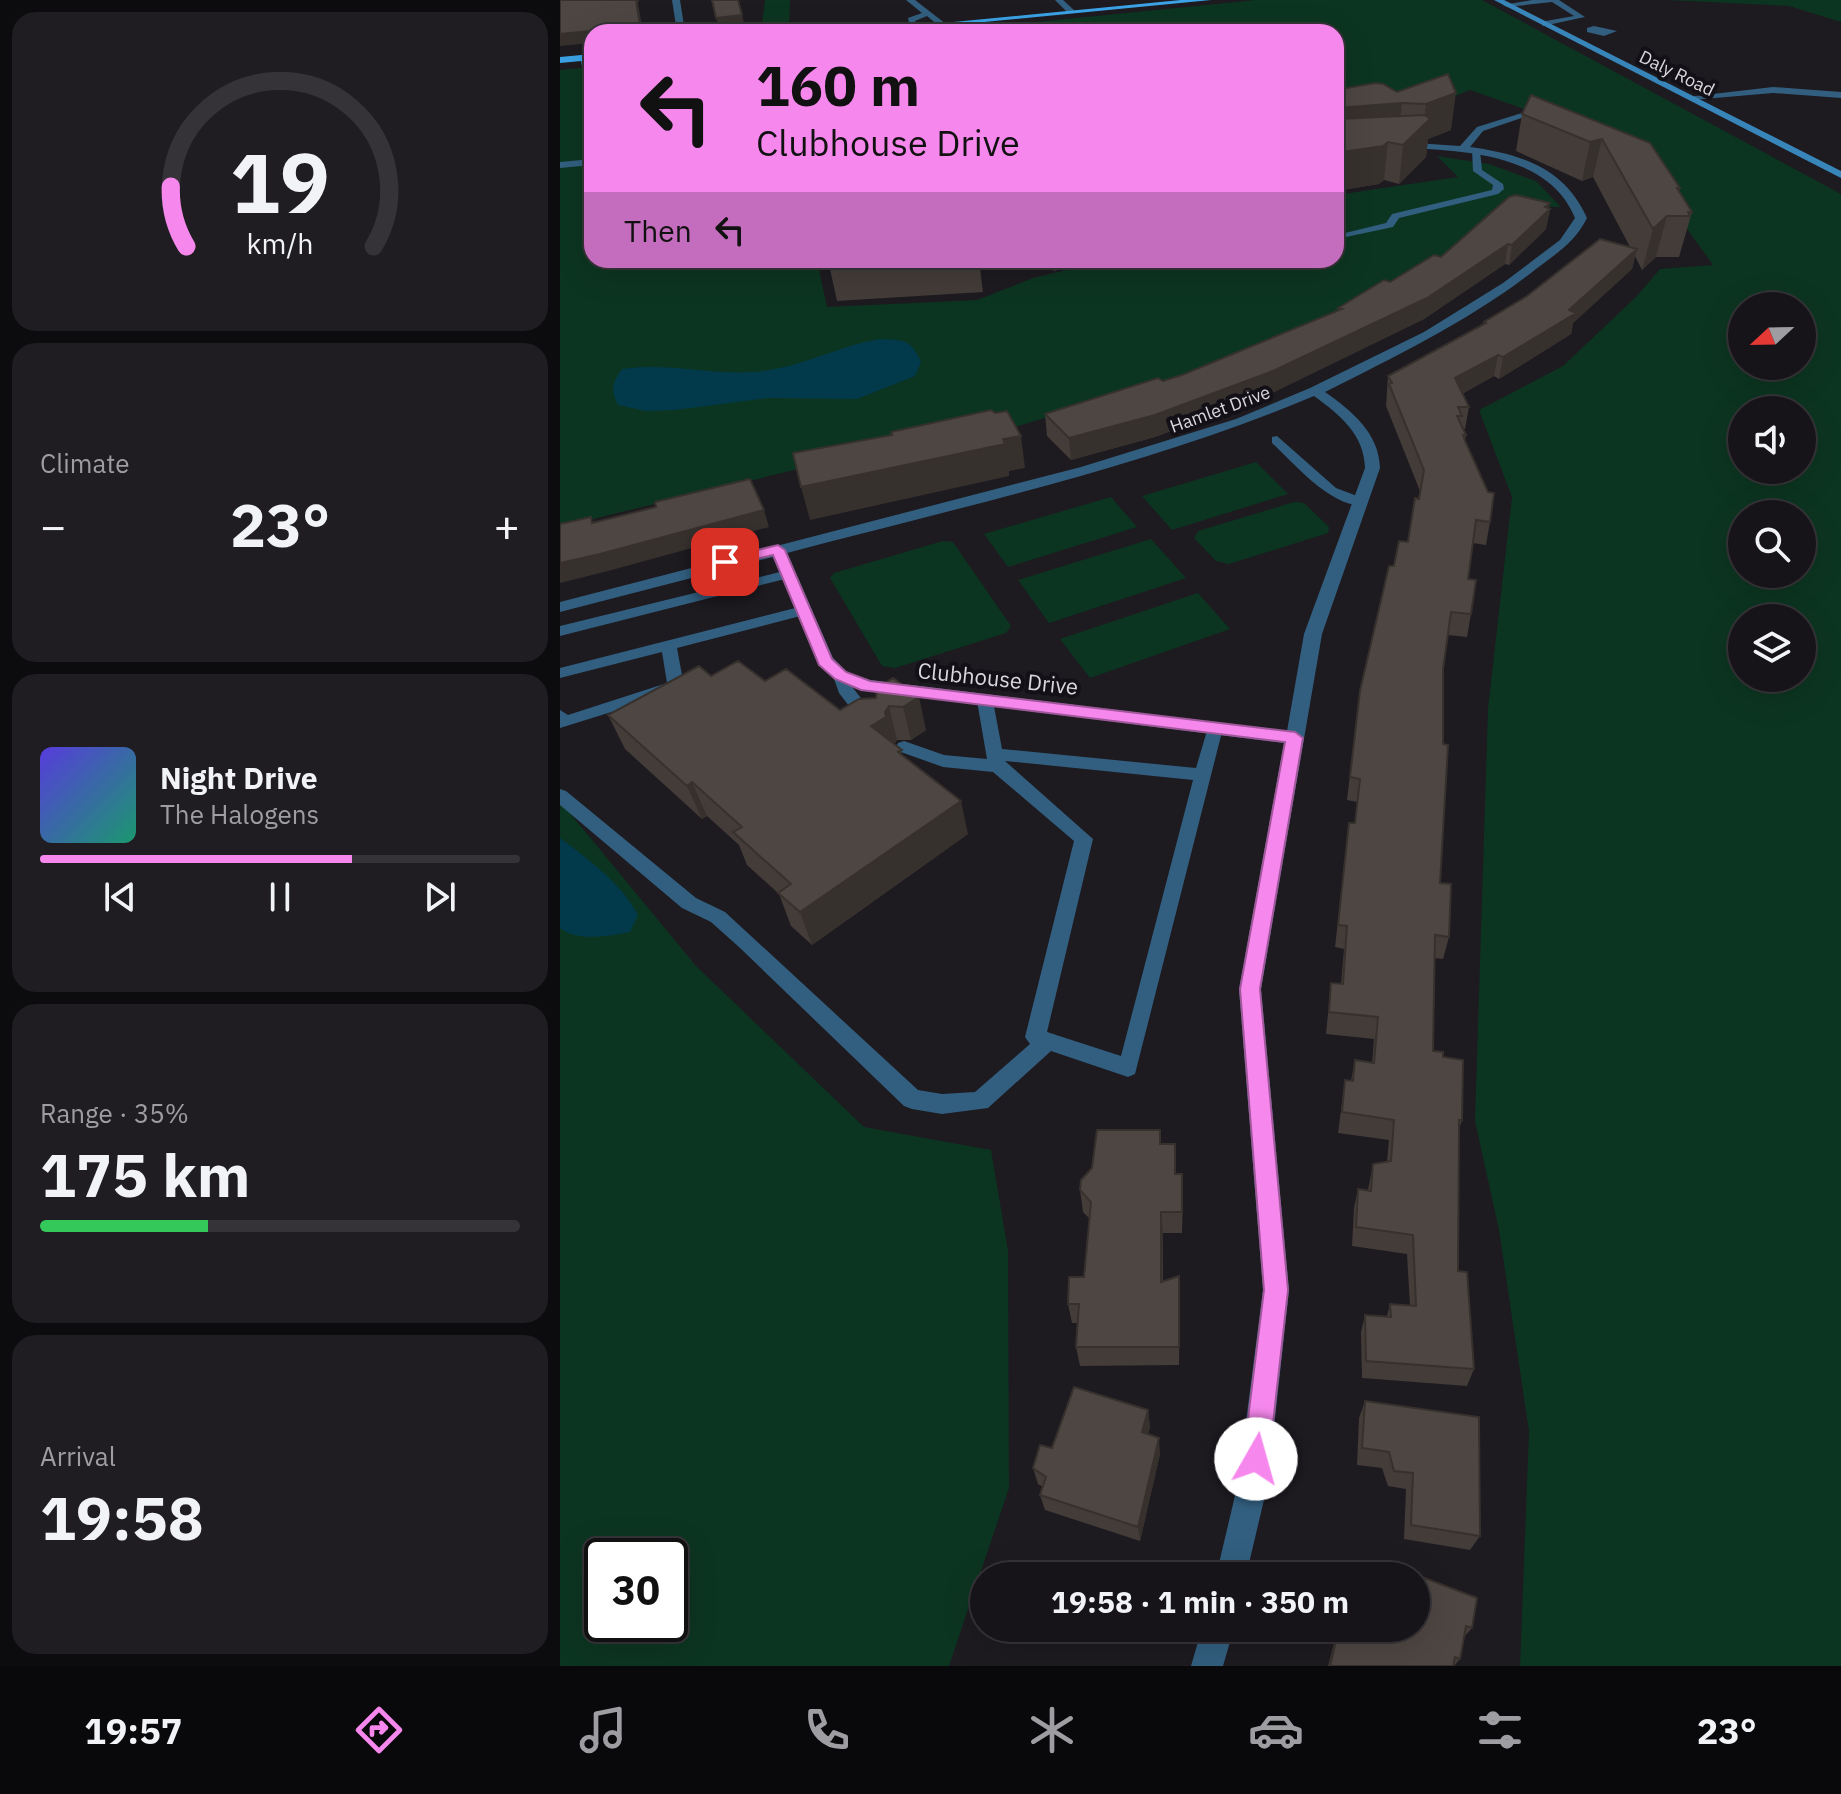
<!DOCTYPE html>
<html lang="en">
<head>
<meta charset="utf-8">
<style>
  :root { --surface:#161418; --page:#1f1d21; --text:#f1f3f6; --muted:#9e9ea2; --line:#353337; --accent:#f688ed }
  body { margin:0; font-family:"IBM Plex Sans",sans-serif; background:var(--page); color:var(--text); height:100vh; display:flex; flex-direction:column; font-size:30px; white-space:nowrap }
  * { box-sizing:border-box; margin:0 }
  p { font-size:26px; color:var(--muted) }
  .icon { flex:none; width:44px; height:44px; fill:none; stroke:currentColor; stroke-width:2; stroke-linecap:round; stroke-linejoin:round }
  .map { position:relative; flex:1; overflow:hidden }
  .panel { display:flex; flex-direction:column; gap:12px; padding:12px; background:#0c0b0d; width:560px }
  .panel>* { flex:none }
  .top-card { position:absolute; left:24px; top:24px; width:760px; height:244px; border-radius:24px; box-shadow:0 8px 32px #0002,0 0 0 2px var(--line); background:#f688ed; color:#111; overflow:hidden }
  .needle { width:52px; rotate:248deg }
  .controls { position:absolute; left:1168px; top:292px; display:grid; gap:16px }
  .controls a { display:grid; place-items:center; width:88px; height:88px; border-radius:50%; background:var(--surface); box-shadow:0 8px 32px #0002,0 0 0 2px var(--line); font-size:40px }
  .speed { position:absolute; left:24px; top:1538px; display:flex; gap:16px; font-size:40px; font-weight:700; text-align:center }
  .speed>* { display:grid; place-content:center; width:104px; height:104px; border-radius:50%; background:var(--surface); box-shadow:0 8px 32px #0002,0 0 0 2px var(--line); line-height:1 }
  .speed .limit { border:4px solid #111; border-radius:12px; background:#fff; color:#111 }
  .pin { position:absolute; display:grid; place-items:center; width:68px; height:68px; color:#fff; margin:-34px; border-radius:16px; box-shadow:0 4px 12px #0006 }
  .me { position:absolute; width:88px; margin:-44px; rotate:7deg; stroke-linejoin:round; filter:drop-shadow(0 0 6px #0008) }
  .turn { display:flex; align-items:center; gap:28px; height:168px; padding:0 40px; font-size:36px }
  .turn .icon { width:104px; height:104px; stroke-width:2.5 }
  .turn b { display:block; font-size:56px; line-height:68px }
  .then { display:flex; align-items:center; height:76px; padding:0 40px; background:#0003; gap:16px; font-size:30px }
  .big { font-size:60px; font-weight:800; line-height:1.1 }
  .panel .card { flex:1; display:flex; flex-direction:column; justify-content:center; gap:12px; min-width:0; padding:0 28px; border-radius:24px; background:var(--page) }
  .panel .dial { align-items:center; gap:0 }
  .dial svg { height:208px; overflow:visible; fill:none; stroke:var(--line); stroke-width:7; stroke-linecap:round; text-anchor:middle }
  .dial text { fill:var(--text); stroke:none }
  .song { display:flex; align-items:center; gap:24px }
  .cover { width:96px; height:96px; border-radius:12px; background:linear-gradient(135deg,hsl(250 70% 55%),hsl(160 70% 35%)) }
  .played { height:8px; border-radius:4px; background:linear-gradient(90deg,var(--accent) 65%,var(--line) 65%) }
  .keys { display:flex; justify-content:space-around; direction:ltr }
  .heat { display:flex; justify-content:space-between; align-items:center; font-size:44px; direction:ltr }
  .charge { height:12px; border-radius:6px; background:linear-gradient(90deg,#34c759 35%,var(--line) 0) }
  .trip { position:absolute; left:410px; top:1562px; width:460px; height:80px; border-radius:40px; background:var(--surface); box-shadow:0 8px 32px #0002,0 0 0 2px var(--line); font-weight:800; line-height:80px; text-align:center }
  .tabs { display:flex; height:128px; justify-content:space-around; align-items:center; background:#09080a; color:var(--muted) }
  .tabs .icon { width:56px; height:56px }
  .tabs .current { color:var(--accent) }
  .tabs b { font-size:36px; color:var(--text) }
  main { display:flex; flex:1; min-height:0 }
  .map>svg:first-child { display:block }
  .green { fill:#0c3521; fill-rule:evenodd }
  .water { fill:#023a4b }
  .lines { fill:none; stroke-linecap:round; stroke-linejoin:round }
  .service { fill:#325f7f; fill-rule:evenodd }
  .minor { fill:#325f7f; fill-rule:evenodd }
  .secondary { fill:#3886b9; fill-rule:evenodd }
  .primary { fill:#3ba3e6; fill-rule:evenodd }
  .wall { fill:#433c39 }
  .shaded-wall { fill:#37312e }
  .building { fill:#4e4642; stroke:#37312e; stroke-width:2 }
  .route { fill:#f688ed; stroke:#a0589a; stroke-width:2 }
  .labels { text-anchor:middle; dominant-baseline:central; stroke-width:8; stroke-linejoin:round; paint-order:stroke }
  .far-street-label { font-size:18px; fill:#dad8dd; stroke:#131117 }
  .street-label { font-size:22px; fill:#dad8dd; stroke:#131117 }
</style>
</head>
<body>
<main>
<section class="panel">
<div class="card dial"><svg viewBox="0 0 100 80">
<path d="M14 69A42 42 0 1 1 86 69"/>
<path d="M14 69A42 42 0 0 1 8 46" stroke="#f688ed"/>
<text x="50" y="56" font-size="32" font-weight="700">19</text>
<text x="50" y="72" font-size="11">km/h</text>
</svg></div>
<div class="card"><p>Climate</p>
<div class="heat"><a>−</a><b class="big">23°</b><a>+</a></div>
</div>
<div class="card">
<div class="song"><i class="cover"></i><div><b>Night Drive</b><p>The Halogens</p></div></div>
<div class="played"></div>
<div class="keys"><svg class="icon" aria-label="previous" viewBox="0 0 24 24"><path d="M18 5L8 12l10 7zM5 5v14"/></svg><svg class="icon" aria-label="pause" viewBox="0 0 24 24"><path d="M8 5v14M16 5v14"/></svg><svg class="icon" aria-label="next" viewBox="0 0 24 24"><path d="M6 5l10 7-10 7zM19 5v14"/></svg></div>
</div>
<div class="card"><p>Range · 35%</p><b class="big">175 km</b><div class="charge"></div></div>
<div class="card"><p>Arrival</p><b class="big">19:58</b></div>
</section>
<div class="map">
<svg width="1281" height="1666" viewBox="0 0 1281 1666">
  <rect width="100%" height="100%" fill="#1d1a20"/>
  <path class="green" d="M 205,0 L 230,0 L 229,31 L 201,32 Z
    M 696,0 L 922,0 L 1281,194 L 1281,1666 L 960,1666 L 969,1431 L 939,1230 L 915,1121 L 928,709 L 952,497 L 919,410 L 1003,366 L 1077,296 L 1100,269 L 1153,265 L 1107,201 L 1021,129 L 910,90 L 841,118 L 776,120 L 776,32 L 377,32 ZM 1182,306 L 1242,306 L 1242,366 L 1182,366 ZM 1182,410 L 1242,410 L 1242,470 L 1182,470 ZM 1182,514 L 1242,514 L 1242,574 L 1182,574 ZM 1182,618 L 1242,618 L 1242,678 L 1182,678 Z
    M 1106,0 L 1281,0 L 1281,22 L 1229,6 Z
    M 32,67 L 32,260 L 257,260 L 267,307 L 417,300 L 473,278 L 548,260 L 776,260 L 776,195 L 898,177 L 877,156 L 929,164 L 976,181 L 1001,207 L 943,206 L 875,263 L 767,324 L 630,374 L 455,427 L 259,464 L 0,527 L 0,70 Z
    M 696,462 L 728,494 L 612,530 L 582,496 Z
    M 551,497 L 577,527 L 448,567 L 424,534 Z
    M 734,502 L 744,503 L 769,527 L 768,533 L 669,564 L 656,561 L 634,538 L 638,531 Z
    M 591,539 L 626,578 L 489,623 L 458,580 Z
    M 383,541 L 393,542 L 451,626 L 446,633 L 335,668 L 322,666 L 270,578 L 274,573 Z
    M 638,593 L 670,629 L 530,678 L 500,639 Z
    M 0,801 L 136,966 L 304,1127 L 431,1150 L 448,1251 L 449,1488 L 389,1666 L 0,1666 ZM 42,1556 L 110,1556 L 110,1624 L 42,1624 Z"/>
  <path class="water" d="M 320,339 C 344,340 351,339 361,362 L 355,376 L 297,399 L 208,398 L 115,410 L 86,411 L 58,405 C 50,390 53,382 62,369 C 107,362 149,375 193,372 C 239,369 277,346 320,339 Z
    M 0,838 C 28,859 62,884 78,915 L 70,932 C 48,936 17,942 0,928 Z"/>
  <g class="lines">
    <path class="service" d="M 346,0 L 355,0 L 386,24 L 379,26 L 367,16 L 355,21 L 356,28 L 350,28 L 348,18 L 362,13 Z
      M 495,0 L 503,0 L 515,11 L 508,13 Z
      M 972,0 L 999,0 L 1025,17 L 983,26 L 980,22 L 1014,16 L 992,2 L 947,7 L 943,5 Z
      M 1034,26 L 1057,31 L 1044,36 L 1027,32 L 1027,28 Z
      M 24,56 L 28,58 L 32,95 L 28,93 L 20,58 Z
      M 912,149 L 920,151 L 922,170 L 943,184 L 944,189 L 938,194 L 839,218 L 833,227 L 786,237 L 781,234 L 826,223 L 832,214 L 932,190 L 933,185 L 913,171 Z
      M 32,159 L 32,165 L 0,168 L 0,162 Z
      M 717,436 L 776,488 L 805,499 L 805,505 C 772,509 735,464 712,443 L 712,437 Z
      M 228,570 L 233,571 L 233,577 L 0,636 L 0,626 Z
      M 243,606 L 248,608 L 248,614 L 117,648 L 124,686 L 122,690 L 0,728 L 0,710 L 8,715 L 107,683 L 102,652 L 0,678 L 0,668 Z
      M 281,671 L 287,672 L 293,688 L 315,716 L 317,720 L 315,724 L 303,724 L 279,693 L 273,676 Z
      M 425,696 L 433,701 L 442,749 L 636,768 L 649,724 L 661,724 L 663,728 L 575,1074 L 568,1077 L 491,1051 L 428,1108 L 382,1114 L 352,1109 L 344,1106 L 179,947 L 151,922 L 122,908 L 0,805 L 0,789 L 6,791 L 136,898 L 165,912 L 358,1090 L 382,1094 L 415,1092 L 470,1044 L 465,1037 L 514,841 L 433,772 L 383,767 L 338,751 L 336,747 L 338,743 L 344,741 L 384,755 L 427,759 L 417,701 ZM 445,761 L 633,780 L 561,1056 L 487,1032 L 533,839 Z"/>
    <path class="minor" d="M 112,0 L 120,0 L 125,32 L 117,32 Z
      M 1213,87 L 1281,92 L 1281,98 L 1213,93 L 1132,100 L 1127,97 Z
      M 965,112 L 973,114 L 923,131 L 910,147 C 961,154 1005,168 1027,218 C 1016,241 996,254 976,269 C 911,320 838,355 765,392 C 792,411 819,433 820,468 L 762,634 L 701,989 L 729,1290 L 708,1483 L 686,1576 L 656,1576 L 678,1483 L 703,1290 L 679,989 L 724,743 L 301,690 L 275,680 L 259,665 L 213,557 L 0,612 L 0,602 L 521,467 L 676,419 L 750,388 L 864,332 L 943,283 L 1000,240 L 1015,218 C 989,153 901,150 840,148 L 835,145 L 840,142 L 900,146 L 917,127 ZM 754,396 C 780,415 804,434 805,468 L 744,634 L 727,731 L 310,680 L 287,672 L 273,658 L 227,553 C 404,506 585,467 754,396 Z
      M 642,1628 L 674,1628 L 663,1666 L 631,1666 Z"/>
    <path class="secondary" d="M 934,0 L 944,0 L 1281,171 L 1281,178 Z"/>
    <path class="primary" d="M 621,0 L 651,0 L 321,32 L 290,32 Z
      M 32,54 L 32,60 L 0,63 L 0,57 Z"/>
  </g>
  <path class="wall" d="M 888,74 L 891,130 L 868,139 L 866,157 L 839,184 L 824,180 L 819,184 L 776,191 L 837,92 Z
    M 971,95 L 1120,188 L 1119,191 L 1132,212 L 1119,257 L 1096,257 L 1082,270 L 1075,256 L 1072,269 L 1013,323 L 1011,334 L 939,379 L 934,376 L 902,394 L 909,407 L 905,429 L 903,429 L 906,435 L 905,440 L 930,522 L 926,545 L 913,543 L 908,579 L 911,614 L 907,637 L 888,635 L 883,669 L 880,883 L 889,937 L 883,959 L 874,958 L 873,1051 L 883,1057 L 902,1120 L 899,1129 L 898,1271 L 914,1369 L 907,1386 L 802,1378 L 801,1332 L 805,1315 L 827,1316 L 830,1304 L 850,1306 L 847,1254 L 792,1246 L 794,1208 L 798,1189 L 808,1190 L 813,1164 L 827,1162 L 829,1140 L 778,1133 L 785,1080 L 791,1081 L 795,1060 L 812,1063 L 814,1039 L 766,1034 L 771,983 L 781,984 L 784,949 L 775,947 L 789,823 L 795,823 L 797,802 L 787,800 L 800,691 L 834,566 L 848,542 L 860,491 L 826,406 L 828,376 L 923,325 L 924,322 L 1070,247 L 1033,177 L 1022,181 L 956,151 L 962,114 Z
    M 989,209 L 990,209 L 986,229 L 949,265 L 945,264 L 864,319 L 712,393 L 595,437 L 511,460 L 487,436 L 485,414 L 622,375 L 778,311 L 778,308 L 881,257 Z
    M 268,260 L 419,260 L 423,292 L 277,301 Z
    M 476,260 L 533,260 L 494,271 Z
    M 151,676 L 205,681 L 280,710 L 316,698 L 333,678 L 366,730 L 351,740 L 337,740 L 334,744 L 408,834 L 252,945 L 231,926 L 219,894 L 187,865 L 179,845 L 147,816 L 142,819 L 65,749 L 48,715 Z
    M 600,1130 L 601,1144 L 616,1174 L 623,1196 L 622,1233 L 603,1233 L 603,1282 L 620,1296 L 619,1365 L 520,1366 L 516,1347 L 517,1323 L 512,1323 L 508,1304 L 524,1277 L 530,1219 L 523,1212 L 520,1190 Z
    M 805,1401 L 920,1536 L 910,1550 L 844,1539 L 846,1489 L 828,1486 L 822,1468 L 797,1465 L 799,1418 Z
    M 588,1410 L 590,1427 L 588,1434 L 600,1454 L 580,1541 L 485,1510 L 480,1495 L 483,1487 L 478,1484 L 473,1468 L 492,1448 Z
    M 828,1564 L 917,1598 L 912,1628 L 904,1637 L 900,1659 L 894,1666 L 768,1666 L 778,1628 L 856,1628 L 856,1576 L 822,1576 Z"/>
  <path class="shaded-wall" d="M 76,0 L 79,0 L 78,3 L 83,32 L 32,32 L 32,43 L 0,46 L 0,34 Z
    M 182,15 L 185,27 L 160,30 L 156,18 Z
    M 896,93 L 891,130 L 868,139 L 866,157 L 839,184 L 843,145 L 864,125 L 866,104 Z
    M 842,103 L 838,140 L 776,146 L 777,108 Z
    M 1042,139 L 1033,177 L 1022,181 L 1030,142 Z
    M 828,142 L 824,180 L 819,184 L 776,191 L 776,153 Z
    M 990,203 L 986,229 L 949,265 L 952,245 Z
    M 1107,216 L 1096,257 L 1082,270 L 1093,229 Z
    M 948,244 L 945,264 L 864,319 L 712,393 L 595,437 L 511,460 L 509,438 Z
    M 1077,249 L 1072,269 L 1013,323 L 1011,334 L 939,379 L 943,357 L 1009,310 Z
    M 493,260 L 533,260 L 494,271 Z
    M 938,355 L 934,376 L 891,400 L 895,378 Z
    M 461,436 L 465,468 L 449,471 L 449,476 L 250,520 L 241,487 Z
    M 204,510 L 209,527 L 48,571 L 0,583 L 0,563 Z
    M 359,697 L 366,730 L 351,740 L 343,707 Z
    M 329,706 L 337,740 L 333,746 L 325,712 Z
    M 326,717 L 335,751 L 311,726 Z
    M 132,782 L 147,816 L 142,819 L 127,786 Z
    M 401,801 L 408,834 L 252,945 L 240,912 Z
    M 601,1212 L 603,1233 L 602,1302 L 601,1282 Z
    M 588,1410 L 590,1427 L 584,1449 L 582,1432 Z
    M 599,1438 L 600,1454 L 580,1541 L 578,1527 Z"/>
  <path class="building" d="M 0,0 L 76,0 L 80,26 L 0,34 Z
    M 152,0 L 178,0 L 182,15 L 156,18 Z
    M 888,74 L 896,93 L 866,104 L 842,103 L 777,108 L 776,114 L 776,90 L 815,83 L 823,84 L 837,92 Z
    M 971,95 L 1090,143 L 1120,188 L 1117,188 L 1132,212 L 1128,212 L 1130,216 L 1107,216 L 1093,229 L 1042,139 L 1030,142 L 962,114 Z
    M 865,115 L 870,119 L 843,145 L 828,142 L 823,146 L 776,153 L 776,116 L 779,119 Z
    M 956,195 L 990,203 L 985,207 L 990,209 L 952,245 L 948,244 L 867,298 L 713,371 L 595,415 L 509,438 L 485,414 L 598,378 L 603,381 L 622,375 L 782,309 L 778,308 L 824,280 L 830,282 L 874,255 L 881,257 L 949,197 Z
    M 1040,239 L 1077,249 L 1009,310 L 1016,313 L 943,357 L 938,355 L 895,378 L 909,407 L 898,407 L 902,416 L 897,416 L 906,435 L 903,435 L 905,441 L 928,492 L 934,493 L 930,522 L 916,520 L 908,579 L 916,580 L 911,614 L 891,612 L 883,669 L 883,744 L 888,745 L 880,883 L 891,884 L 889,937 L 875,935 L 873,1051 L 883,1052 L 883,1057 L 903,1060 L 902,1120 L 899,1120 L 898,1271 L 907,1272 L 914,1369 L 806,1361 L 805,1315 L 831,1317 L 830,1304 L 856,1306 L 853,1235 L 796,1227 L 798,1189 L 811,1191 L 813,1164 L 831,1161 L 834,1120 L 782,1112 L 785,1080 L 793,1081 L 795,1060 L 814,1063 L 818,1017 L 769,1012 L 771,983 L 783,984 L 787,926 L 778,925 L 789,823 L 795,823 L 800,779 L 790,777 L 800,691 L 829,566 L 834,566 L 839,541 L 848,542 L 855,498 L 859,499 L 864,470 L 829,384 L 832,383 L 828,376 L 926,323 L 924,322 L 967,296 Z
    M 431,410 L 435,413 L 447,411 L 461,436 L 443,439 L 445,444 L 241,487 L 233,453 L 332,435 L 331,432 Z
    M 190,479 L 204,510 L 40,554 L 0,563 L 0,524 L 31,517 L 32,523 L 96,507 L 95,502 Z
    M 178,661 L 205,681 L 226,669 L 280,710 L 299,699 L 316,698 L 317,688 L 333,678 L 359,697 L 343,707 L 329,706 L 325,712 L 326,717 L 311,726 L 342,750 L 338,752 L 401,801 L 240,912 L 218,893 L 231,884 L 173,832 L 182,827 L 132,782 L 127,786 L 48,715 L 139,666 L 151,676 Z
    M 537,1130 L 600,1130 L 600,1144 L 615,1144 L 615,1174 L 622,1174 L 622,1212 L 601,1212 L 601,1282 L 619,1276 L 619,1347 L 516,1347 L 519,1304 L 508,1304 L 509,1277 L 524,1277 L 531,1202 L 520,1190 L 521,1180 L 532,1168 Z
    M 514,1387 L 588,1410 L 582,1432 L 599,1438 L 578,1527 L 480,1495 L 486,1477 L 473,1468 L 480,1445 L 492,1448 Z
    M 805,1401 L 919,1417 L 920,1536 L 851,1525 L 853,1473 L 834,1471 L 829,1452 L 802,1448 Z
    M 828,1564 L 917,1598 L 912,1628 L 906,1626 L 900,1659 L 895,1657 L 893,1666 L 770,1666 L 779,1628 L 856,1628 L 856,1576 L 826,1576 Z"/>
  <path class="route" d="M 218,545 L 225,550 L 272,659 L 286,672 L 310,681 L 735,732 L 743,738 L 700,989 L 728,1290 L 709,1459 L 705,1468 L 696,1472 L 687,1468 L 683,1459 L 704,1290 L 680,989 L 725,742 L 301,690 L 275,679 L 259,665 L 213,555 L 165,566 L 158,562 L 160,559 Z"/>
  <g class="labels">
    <g class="far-street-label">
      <text transform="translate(1117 73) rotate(26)">Daly Road</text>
      <text transform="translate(660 409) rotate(-20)">Hamlet Drive</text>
    </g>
    <g class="street-label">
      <text transform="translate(438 678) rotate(6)">Clubhouse Drive</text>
    </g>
  </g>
</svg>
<div class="controls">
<a><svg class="needle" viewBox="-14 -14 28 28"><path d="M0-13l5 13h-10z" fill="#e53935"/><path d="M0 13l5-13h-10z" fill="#9e9ea2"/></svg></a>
<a><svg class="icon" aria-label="sound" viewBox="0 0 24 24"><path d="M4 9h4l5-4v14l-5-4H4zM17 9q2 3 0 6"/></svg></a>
<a><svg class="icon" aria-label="search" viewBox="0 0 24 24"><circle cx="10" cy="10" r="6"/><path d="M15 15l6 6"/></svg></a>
<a><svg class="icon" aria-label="layers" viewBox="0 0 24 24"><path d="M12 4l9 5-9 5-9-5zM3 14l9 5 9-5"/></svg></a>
</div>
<div class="speed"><div class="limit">30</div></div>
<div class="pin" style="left:165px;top:562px;background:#d93025"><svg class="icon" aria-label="arrive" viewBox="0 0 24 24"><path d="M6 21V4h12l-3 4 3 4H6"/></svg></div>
<svg class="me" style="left:696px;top:1459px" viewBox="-20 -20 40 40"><circle r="19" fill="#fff"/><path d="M0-13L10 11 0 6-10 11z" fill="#f688ed"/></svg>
<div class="trip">19:58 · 1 min · 350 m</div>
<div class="top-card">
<div class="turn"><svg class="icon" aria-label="left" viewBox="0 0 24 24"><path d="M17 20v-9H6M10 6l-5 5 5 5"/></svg><div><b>160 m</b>Clubhouse Drive</div></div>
<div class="then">Then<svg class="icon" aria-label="left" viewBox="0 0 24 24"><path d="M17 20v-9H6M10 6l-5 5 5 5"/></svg></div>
</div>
</div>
</main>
<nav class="tabs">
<b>19:57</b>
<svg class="icon current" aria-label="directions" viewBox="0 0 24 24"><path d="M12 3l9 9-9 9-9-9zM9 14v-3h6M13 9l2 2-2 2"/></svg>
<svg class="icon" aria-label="music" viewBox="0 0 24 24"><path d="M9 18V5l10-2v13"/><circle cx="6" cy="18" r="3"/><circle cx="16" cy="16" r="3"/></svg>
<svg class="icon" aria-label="phone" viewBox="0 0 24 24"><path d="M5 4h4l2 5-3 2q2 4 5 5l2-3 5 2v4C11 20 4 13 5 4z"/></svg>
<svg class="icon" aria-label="climate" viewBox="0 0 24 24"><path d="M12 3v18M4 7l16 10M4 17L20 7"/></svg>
<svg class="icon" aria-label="car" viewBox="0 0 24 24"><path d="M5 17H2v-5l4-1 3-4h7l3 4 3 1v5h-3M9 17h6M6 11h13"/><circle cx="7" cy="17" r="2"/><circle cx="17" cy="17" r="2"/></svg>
<svg class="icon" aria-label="filters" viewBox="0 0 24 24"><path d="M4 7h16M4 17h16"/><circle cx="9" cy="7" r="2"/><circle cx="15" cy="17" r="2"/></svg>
<b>23°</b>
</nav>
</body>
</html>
